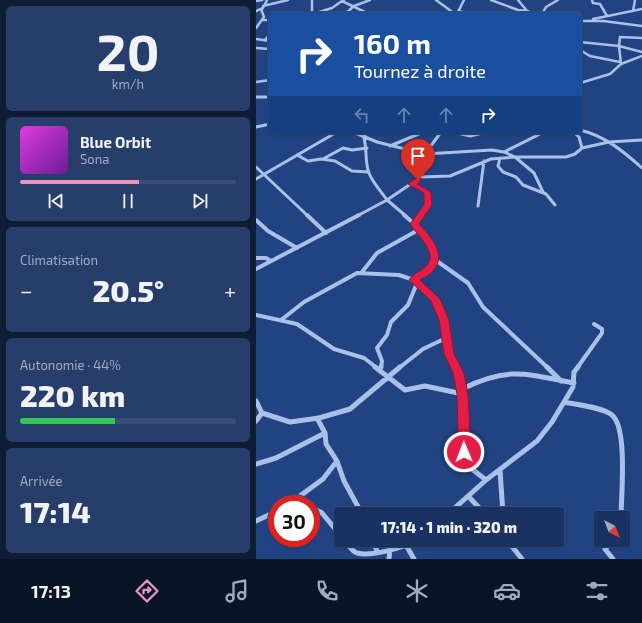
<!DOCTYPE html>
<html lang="fr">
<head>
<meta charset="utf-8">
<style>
  :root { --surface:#1a3262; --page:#273e6b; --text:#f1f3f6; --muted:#9faabe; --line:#384d77; --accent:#e797bd }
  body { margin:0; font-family:"Exo 2",sans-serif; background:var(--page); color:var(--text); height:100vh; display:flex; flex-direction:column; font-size:15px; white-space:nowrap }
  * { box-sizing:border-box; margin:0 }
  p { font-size:13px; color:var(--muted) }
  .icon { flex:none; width:22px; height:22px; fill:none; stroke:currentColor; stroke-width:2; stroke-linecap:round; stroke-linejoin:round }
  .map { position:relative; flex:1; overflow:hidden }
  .drawer { display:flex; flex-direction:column; gap:6px; padding:6px; background:#0e1c36; width:256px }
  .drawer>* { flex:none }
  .guide { position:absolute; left:12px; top:12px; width:314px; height:122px; border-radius:4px; box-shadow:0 1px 3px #0004,0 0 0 1px var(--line); background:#1a4fa0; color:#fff; overflow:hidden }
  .needle { width:26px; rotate:139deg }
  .tools { position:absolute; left:338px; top:511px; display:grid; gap:8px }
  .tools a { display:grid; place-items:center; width:36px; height:36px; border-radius:4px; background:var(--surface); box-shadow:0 1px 3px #0004,0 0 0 1px var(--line); font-size:20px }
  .speed { position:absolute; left:12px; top:495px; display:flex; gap:8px; font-size:20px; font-weight:700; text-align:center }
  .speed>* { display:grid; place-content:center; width:52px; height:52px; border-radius:50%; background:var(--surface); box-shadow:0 1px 3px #0004,0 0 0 1px var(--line); line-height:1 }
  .speed .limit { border:6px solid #d22; background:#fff; color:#111 }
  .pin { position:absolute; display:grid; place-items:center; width:34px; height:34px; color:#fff; margin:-41px -17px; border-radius:50% 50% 50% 0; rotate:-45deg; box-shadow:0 0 4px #0007 }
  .pin .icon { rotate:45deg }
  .me { position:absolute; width:44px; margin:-22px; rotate:359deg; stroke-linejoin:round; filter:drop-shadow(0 0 3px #0008) }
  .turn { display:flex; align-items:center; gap:14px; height:84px; padding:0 20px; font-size:18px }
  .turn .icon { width:52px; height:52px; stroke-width:2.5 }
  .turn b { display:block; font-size:28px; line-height:34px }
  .lanes { display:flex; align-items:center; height:38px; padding:0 20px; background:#0003; justify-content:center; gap:20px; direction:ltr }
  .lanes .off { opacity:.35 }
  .big { font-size:30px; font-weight:800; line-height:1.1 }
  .drawer .tile { flex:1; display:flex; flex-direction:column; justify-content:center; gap:6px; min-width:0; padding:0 14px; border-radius:6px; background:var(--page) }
  .drawer .dial { align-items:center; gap:0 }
  .dial b { font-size:52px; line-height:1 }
  .song { display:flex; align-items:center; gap:12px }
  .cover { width:48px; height:48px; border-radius:6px; background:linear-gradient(135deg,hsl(300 70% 55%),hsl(280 70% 35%)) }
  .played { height:4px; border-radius:2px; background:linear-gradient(90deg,var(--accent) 55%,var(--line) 55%) }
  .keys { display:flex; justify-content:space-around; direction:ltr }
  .heat { display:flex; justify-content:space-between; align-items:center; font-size:22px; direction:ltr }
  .charge { height:6px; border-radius:3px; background:linear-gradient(90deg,#34c759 44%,var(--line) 0) }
  .trip { position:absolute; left:78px; top:507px; width:230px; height:40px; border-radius:4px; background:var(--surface); box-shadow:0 1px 3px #0004,0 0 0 1px var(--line); font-weight:800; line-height:40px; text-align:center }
  .dock { display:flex; height:64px; justify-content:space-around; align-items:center; background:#0a1427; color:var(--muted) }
  .dock .icon { width:28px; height:28px }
  .dock .current { color:var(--accent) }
  .dock b { font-size:18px; color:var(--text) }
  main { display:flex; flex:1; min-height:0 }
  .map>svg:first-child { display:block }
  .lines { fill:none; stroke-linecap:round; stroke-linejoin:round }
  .street-far3 { stroke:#a9c0e8; stroke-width:2.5 }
  .street-far2 { stroke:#a9c0e8; stroke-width:3 }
  .street-far1 { stroke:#a9c0e8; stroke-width:4 }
  .street { stroke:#a9c0e8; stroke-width:5 }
  .route { fill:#e11d48; stroke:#92132f }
</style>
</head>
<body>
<main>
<section class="drawer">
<div class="tile dial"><b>20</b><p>km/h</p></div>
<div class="tile">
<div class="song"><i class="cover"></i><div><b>Blue Orbit</b><p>Sona</p></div></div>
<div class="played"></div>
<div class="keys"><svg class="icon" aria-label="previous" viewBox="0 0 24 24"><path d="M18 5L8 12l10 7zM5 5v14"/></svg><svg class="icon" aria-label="pause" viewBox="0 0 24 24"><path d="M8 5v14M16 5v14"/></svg><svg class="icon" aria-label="next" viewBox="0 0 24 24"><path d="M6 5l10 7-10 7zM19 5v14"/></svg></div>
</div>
<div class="tile"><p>Climatisation</p>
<div class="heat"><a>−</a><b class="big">20.5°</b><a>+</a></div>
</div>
<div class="tile"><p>Autonomie · 44%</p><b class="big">220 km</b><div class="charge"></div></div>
<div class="tile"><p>Arrivée</p><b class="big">17:14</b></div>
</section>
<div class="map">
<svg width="386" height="559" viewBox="0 0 386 559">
  <rect width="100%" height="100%" fill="#224382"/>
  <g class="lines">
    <path class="street-far3" d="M 56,0 L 56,14
      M 88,0 L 86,1 L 113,14
      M 180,0 L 199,14
      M 235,0 L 262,10 L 271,11
      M 262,0 L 271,11 L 279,14
      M 336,0 L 337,3 L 344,4 L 351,16
      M 0,1 L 6,0
      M 7,6 L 32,0
      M 0,11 L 7,8 L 11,0
      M 203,11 L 213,14
      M 377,11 L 379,0
      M 57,14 L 76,8 L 86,1
      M 89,14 L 98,6 L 114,0
      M 201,14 L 208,0
      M 286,14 L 290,7 L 302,0
      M 337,19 L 386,9
      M 6,20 L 14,20
      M 324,21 L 347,21 L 386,26
      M 0,28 L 8,17 L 5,9
      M 0,39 L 14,41
      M 9,40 L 14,34
      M 324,42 L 363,46 L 386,52
      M 0,48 L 14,49
      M 324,50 L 334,56 L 364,62
      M 365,64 L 386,56
      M 0,82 L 14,80
      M 324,83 L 354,74 L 365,64 L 363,46 L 364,37 L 386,38"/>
    <path class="street-far2" d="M 0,97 L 14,97
      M 0,127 L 14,124
      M 324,130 C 349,136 367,151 386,168
      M 97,132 L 121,142 L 169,154 L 236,150 L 248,152 L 259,157 L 310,157 L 319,154 L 326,148 L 323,137 L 318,132
      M 197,132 L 214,136 L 231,132
      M 106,136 L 114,132
      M 134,146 L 165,133
      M 326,148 L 353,142 L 386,140
      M 248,152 L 288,132
      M 41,155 L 52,161 L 65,159 L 79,161 L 96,171 L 112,172
      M 244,158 L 242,166 L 247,172 L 260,177 L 267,185 L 290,194 L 299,205
      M 67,159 L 87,148 L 96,150 L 111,148
      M 0,167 L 52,216
      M 164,177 L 194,176 L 235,159 L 259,157 L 278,173 L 287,192
      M 0,179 L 81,132
      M 156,184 L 169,190 L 172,194 L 171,209 L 165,216
      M 222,206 L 228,161
      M 101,216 L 131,200 C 125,191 114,180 112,170 C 109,159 111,149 108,138
      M 150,216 L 131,200 L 162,179 L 166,172 L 169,154 L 185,132"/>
    <path class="street-far1" d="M 51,215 L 70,233
      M 148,215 C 165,229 181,243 176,266 L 158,280 L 177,296 L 183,305 L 188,320 L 193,354 L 200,368
      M 0,220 L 12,231 L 41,248
      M 158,224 L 166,215
      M 0,258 L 10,258 L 15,261
      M 178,259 L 212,283 L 227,307 L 292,368
      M 0,269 L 103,215
      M 106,272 L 121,253 L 164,229
      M 0,315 L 41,324 L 78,349 L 108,358 L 121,368
      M 25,320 L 48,302 L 101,273 L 143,275 L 158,280
      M 125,368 L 126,361 L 121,348 L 131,335 L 135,322 L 152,305 L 161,283
      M 143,368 L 167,349 L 190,338
      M 321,368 L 346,333 L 346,329 L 338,324"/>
    <path class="street" d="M 119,367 L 149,390 L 169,386 L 207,394
      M 200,367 C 211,389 210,438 207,462 L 230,480
      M 291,367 L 305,381
      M 124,369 L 125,367
      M 206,389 C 252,366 271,374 318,383
      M 0,401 L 6,413 L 0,421
      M 308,402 C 321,405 346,407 356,415 C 372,428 365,497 365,518
      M 6,413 L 34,422 L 63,418 L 94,409 L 144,367
      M 81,461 L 88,481 L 106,514
      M 0,464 L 20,458 L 69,433
      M 244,470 L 247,514
      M 212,496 L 229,514
      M 38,500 L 47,504
      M 33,504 L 67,479 L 81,461 L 70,444 L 69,433 L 61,418
      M 55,507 L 66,513 L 85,536
      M 192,514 L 230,480 L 281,441 L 296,422 L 317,387 L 318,372 L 322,367
      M 0,521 L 21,511
      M 88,540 C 92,544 95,551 101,553 C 116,557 148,547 162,540
      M 116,540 L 121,551
      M 251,540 L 266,559
      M 357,540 L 349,549 L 357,559
      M 150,545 L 158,559
      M 133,559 L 134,549"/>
  </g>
  <path class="route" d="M 162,177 L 166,180 L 161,184 L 175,192 L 176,205 L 163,224 C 174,236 192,254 177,271 C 174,275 168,277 164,280 L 184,299 L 193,320 L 198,354 L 208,373 L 212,394 L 214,432 L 216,441 L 212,456 L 208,457 L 204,456 L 203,452 L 205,441 L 202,432 L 201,394 L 197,373 L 188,354 L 183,320 L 175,301 L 153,280 C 157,274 163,272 168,268 C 185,255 161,235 154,224 L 168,205 L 168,193 L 152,184 Z"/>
</svg>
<div class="tools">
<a><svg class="needle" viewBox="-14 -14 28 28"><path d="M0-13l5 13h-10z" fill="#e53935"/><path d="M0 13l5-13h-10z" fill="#9faabe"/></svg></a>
</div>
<div class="speed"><div class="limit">30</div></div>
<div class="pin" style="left:162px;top:180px;background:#d93025"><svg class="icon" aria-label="arrive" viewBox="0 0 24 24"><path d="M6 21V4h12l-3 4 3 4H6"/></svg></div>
<svg class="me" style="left:208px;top:452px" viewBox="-20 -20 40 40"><circle r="17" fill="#e11d48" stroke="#fff" stroke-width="3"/><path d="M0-11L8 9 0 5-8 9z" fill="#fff"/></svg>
<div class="trip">17:14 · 1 min · 320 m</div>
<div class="guide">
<div class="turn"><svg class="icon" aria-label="right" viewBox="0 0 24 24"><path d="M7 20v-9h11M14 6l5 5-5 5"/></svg><div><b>160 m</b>Tournez à droite</div></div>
<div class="lanes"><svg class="icon off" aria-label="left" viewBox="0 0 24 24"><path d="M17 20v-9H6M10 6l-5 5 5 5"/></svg><svg class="icon off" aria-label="ahead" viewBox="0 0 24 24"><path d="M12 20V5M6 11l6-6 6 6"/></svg><svg class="icon off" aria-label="ahead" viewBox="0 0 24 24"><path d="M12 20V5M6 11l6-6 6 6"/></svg><svg class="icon" aria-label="right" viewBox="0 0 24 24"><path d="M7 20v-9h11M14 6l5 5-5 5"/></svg></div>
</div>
</div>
</main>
<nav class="dock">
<b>17:13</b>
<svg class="icon current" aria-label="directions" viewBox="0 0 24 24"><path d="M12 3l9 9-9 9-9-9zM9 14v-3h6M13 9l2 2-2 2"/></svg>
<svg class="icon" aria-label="music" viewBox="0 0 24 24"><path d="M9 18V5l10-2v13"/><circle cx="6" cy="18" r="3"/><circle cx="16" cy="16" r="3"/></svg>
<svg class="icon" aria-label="phone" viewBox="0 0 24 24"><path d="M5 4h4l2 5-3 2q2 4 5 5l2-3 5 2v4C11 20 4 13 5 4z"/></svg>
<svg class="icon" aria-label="climate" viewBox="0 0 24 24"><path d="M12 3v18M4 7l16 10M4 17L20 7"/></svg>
<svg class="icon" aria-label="car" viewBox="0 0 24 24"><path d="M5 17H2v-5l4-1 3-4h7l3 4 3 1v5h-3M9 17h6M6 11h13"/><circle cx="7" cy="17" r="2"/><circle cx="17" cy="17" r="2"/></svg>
<svg class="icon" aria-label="filters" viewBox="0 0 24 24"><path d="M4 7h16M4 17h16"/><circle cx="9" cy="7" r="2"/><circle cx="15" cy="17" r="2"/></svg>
</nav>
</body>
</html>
